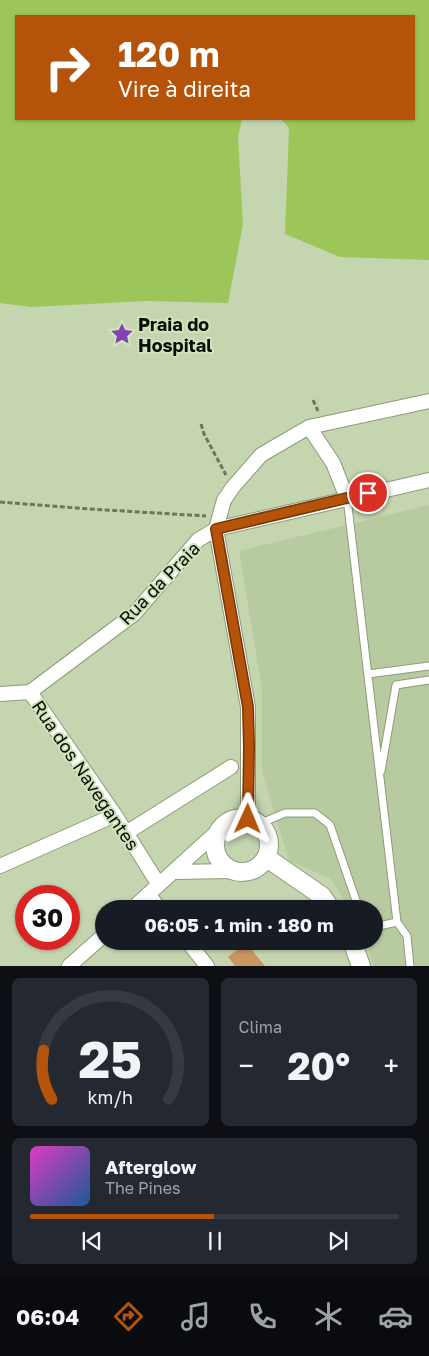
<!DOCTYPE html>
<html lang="pt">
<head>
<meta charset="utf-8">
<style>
  :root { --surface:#171b24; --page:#242831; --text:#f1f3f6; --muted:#9ea1a6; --line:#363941; --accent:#b45309 }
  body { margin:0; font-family:"Golos Text",sans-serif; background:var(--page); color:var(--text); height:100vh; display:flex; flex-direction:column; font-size:19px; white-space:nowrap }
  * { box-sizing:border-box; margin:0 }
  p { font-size:16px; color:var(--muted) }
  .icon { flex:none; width:28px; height:28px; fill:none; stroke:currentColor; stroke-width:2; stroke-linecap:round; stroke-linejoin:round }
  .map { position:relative; height:966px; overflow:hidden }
  .drawer { display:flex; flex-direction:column; gap:12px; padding:12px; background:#0d0f14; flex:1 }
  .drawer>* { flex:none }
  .guide { position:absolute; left:15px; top:15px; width:400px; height:105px; border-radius:0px; box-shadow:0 1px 4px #0004; background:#b45309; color:#fff; overflow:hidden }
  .speed { position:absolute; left:15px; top:885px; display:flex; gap:10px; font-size:25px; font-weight:700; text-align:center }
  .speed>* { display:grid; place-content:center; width:65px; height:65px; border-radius:50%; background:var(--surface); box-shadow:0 1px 4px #0004; line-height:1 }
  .speed .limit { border:8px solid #d22; background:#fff; color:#111 }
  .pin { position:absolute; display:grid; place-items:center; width:42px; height:42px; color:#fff; margin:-21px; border:2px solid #fff; border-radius:50%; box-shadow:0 1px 5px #0007 }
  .me { position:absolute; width:55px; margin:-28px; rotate:1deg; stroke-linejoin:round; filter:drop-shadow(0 0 4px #0008) }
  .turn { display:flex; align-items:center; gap:18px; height:105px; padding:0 20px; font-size:22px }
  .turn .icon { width:65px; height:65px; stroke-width:2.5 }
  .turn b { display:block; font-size:35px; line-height:42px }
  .big { font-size:38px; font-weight:700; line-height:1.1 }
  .drawer .card { flex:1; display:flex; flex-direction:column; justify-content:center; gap:8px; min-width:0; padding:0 18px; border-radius:8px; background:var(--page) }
  .drawer .dial { align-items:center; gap:0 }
  .dial svg { height:130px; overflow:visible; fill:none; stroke:var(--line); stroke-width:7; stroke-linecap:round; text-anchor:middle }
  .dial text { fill:var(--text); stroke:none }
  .song { display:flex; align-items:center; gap:15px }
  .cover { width:60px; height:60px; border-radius:8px; background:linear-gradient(135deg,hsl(310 70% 55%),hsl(210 70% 35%)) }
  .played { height:5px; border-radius:2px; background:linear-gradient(90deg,var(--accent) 50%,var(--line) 50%) }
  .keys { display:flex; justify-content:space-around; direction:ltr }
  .heat { display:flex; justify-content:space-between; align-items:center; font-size:28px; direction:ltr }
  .drawer .tiles { flex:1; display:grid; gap:12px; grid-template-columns:1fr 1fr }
  .card:last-child { grid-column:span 2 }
  .trip { position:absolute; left:95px; top:900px; width:288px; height:50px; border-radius:25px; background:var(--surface); box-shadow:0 1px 4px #0004; font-weight:700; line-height:50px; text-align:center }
  .tab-bar { display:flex; height:80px; justify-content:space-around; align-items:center; background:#090b0e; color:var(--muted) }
  .tab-bar .icon { width:35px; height:35px }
  .tab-bar .current { color:var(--accent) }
  .tab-bar b { font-size:22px; color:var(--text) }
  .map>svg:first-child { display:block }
  .built { fill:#b8cba0 }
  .green { fill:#c9965f }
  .water { fill:#9cc65a }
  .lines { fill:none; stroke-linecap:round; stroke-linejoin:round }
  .service-casing { stroke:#8c9c79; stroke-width:9 }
  .minor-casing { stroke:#8c9c79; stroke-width:16 }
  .tertiary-casing { stroke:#8c9c79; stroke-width:20 }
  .path { stroke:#6b765e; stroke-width:3; stroke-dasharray:5 2.5; stroke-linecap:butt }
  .service { stroke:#fff; stroke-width:7 }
  .minor { stroke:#fff; stroke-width:14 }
  .tertiary { stroke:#fff; stroke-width:18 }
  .route-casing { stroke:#753606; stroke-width:12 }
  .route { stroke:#b45309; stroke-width:9 }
  .labels { text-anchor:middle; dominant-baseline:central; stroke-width:4; stroke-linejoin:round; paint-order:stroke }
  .poi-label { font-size:18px; font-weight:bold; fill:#0a0f04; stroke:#d1e2bd; text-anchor:start }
  .street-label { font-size:18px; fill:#0a0f04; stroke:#d1e2bd }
</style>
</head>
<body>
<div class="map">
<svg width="429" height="966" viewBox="0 0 429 966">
  <rect width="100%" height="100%" fill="#c5d5b0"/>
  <path class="built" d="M 429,505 L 429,966 L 374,966 L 365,941 L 374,941 L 374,909 L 350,909 L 330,878 L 289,861 L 262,772 L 262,690 L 239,551 Z"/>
  <path class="green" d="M 246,943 L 265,966 L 235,966 L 228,957 Z"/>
  <path class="water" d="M 0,0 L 429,0 L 429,260 L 340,257 L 285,234 L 289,128 L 281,119 L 414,119 L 414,16 L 16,16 L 16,119 L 242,119 L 238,137 L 243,224 L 228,303 L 146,301 L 31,307 L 0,303 Z"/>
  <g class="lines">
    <defs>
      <path id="service" d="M 347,498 L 397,922 L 407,936 L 410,966
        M 368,674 L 429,666
        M 381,771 L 396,685 L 429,680
        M 259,824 L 285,813 L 315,813 L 330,825 L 359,909
        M 374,927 L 397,922"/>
      <path id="minor" d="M 309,427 L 333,463 L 347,498
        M 30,692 L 134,614 L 198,540 L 216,529 L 429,480
        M 0,694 L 30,692 L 115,815 L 159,885
        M 248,819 L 248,707 L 216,529 L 224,500 L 233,487 L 261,455 L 309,427 L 429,401
        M 126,833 L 231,767
        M 0,866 L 115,815
        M 174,872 L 232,871
        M 148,894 L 160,909
        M 132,909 L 219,830
        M 187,941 L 207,966
        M 69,966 L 104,935"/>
      <path id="tertiary" d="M215 845a27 27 0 1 1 54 0a27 27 0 1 1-54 0Z
        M 267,858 L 322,896 L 331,909
        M 352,941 L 361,966"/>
    </defs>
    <use href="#service" class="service-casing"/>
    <use href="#minor" class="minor-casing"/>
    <use href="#tertiary" class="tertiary-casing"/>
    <path class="path" d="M 313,400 L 318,411
      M 201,424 L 204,434 L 226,475
      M 0,502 L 90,509 L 206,516"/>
    <use href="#service" class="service"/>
    <use href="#minor" class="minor"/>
    <use href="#tertiary" class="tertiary"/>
  </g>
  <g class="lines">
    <defs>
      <path id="route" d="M 248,819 L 249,746 L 248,707 L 216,529 L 368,493"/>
    </defs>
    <use href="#route" class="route-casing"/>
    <use href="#route" class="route"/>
  </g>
  <defs>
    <symbol id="sight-bare" viewBox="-9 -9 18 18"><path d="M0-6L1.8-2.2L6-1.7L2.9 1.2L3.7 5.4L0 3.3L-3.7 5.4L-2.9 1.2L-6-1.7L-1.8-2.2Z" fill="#8341b6" stroke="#d1e2bd" stroke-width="2.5" paint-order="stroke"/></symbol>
  </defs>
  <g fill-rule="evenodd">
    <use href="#sight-bare" x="106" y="318" width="32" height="32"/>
  </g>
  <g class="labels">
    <g class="poi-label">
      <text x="138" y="324">Praia do<tspan x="138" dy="21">Hospital</tspan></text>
    </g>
    <g class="street-label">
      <text transform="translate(159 583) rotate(-46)">Rua da Praia</text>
      <text transform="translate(86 775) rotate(56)">Rua dos Navegantes</text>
    </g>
  </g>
</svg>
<div class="speed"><div class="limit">30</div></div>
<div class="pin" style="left:368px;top:493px;background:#d93025"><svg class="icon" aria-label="arrive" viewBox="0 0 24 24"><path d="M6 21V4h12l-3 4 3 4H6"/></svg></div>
<svg class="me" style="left:248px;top:819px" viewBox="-20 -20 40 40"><path d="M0-17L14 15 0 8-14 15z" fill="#b45309" stroke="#fff" stroke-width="4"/></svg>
<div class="trip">06:05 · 1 min · 180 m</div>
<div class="guide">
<div class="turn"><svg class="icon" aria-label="right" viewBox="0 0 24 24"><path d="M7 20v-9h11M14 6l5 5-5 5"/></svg><div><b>120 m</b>Vire à direita</div></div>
</div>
</div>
<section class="drawer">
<div class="tiles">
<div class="card dial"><svg viewBox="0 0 100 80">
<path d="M14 69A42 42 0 1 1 86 69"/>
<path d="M14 69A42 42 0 0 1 9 39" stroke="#b45309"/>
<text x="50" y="56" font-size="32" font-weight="700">25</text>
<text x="50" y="72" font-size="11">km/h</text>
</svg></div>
<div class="card"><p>Clima</p>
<div class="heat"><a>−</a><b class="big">20°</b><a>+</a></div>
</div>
<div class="card">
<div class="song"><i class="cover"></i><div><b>Afterglow</b><p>The Pines</p></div></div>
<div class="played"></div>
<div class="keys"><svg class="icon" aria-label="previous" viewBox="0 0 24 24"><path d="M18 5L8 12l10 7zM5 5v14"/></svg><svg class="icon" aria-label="pause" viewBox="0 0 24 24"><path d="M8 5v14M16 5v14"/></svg><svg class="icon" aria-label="next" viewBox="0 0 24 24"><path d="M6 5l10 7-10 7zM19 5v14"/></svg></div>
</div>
</div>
</section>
<nav class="tab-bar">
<b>06:04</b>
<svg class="icon current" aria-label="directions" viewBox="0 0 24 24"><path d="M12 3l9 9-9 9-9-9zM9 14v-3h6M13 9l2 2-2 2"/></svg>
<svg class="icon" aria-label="music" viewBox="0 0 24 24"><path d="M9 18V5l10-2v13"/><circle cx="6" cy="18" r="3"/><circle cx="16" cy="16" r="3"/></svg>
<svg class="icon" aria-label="phone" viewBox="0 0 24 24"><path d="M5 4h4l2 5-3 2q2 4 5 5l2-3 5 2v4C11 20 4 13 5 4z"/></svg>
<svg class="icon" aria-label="climate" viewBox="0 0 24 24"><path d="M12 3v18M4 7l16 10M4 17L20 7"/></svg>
<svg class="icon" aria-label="car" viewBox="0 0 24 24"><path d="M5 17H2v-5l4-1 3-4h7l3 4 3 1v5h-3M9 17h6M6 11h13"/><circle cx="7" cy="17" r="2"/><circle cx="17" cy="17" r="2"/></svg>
</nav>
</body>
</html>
